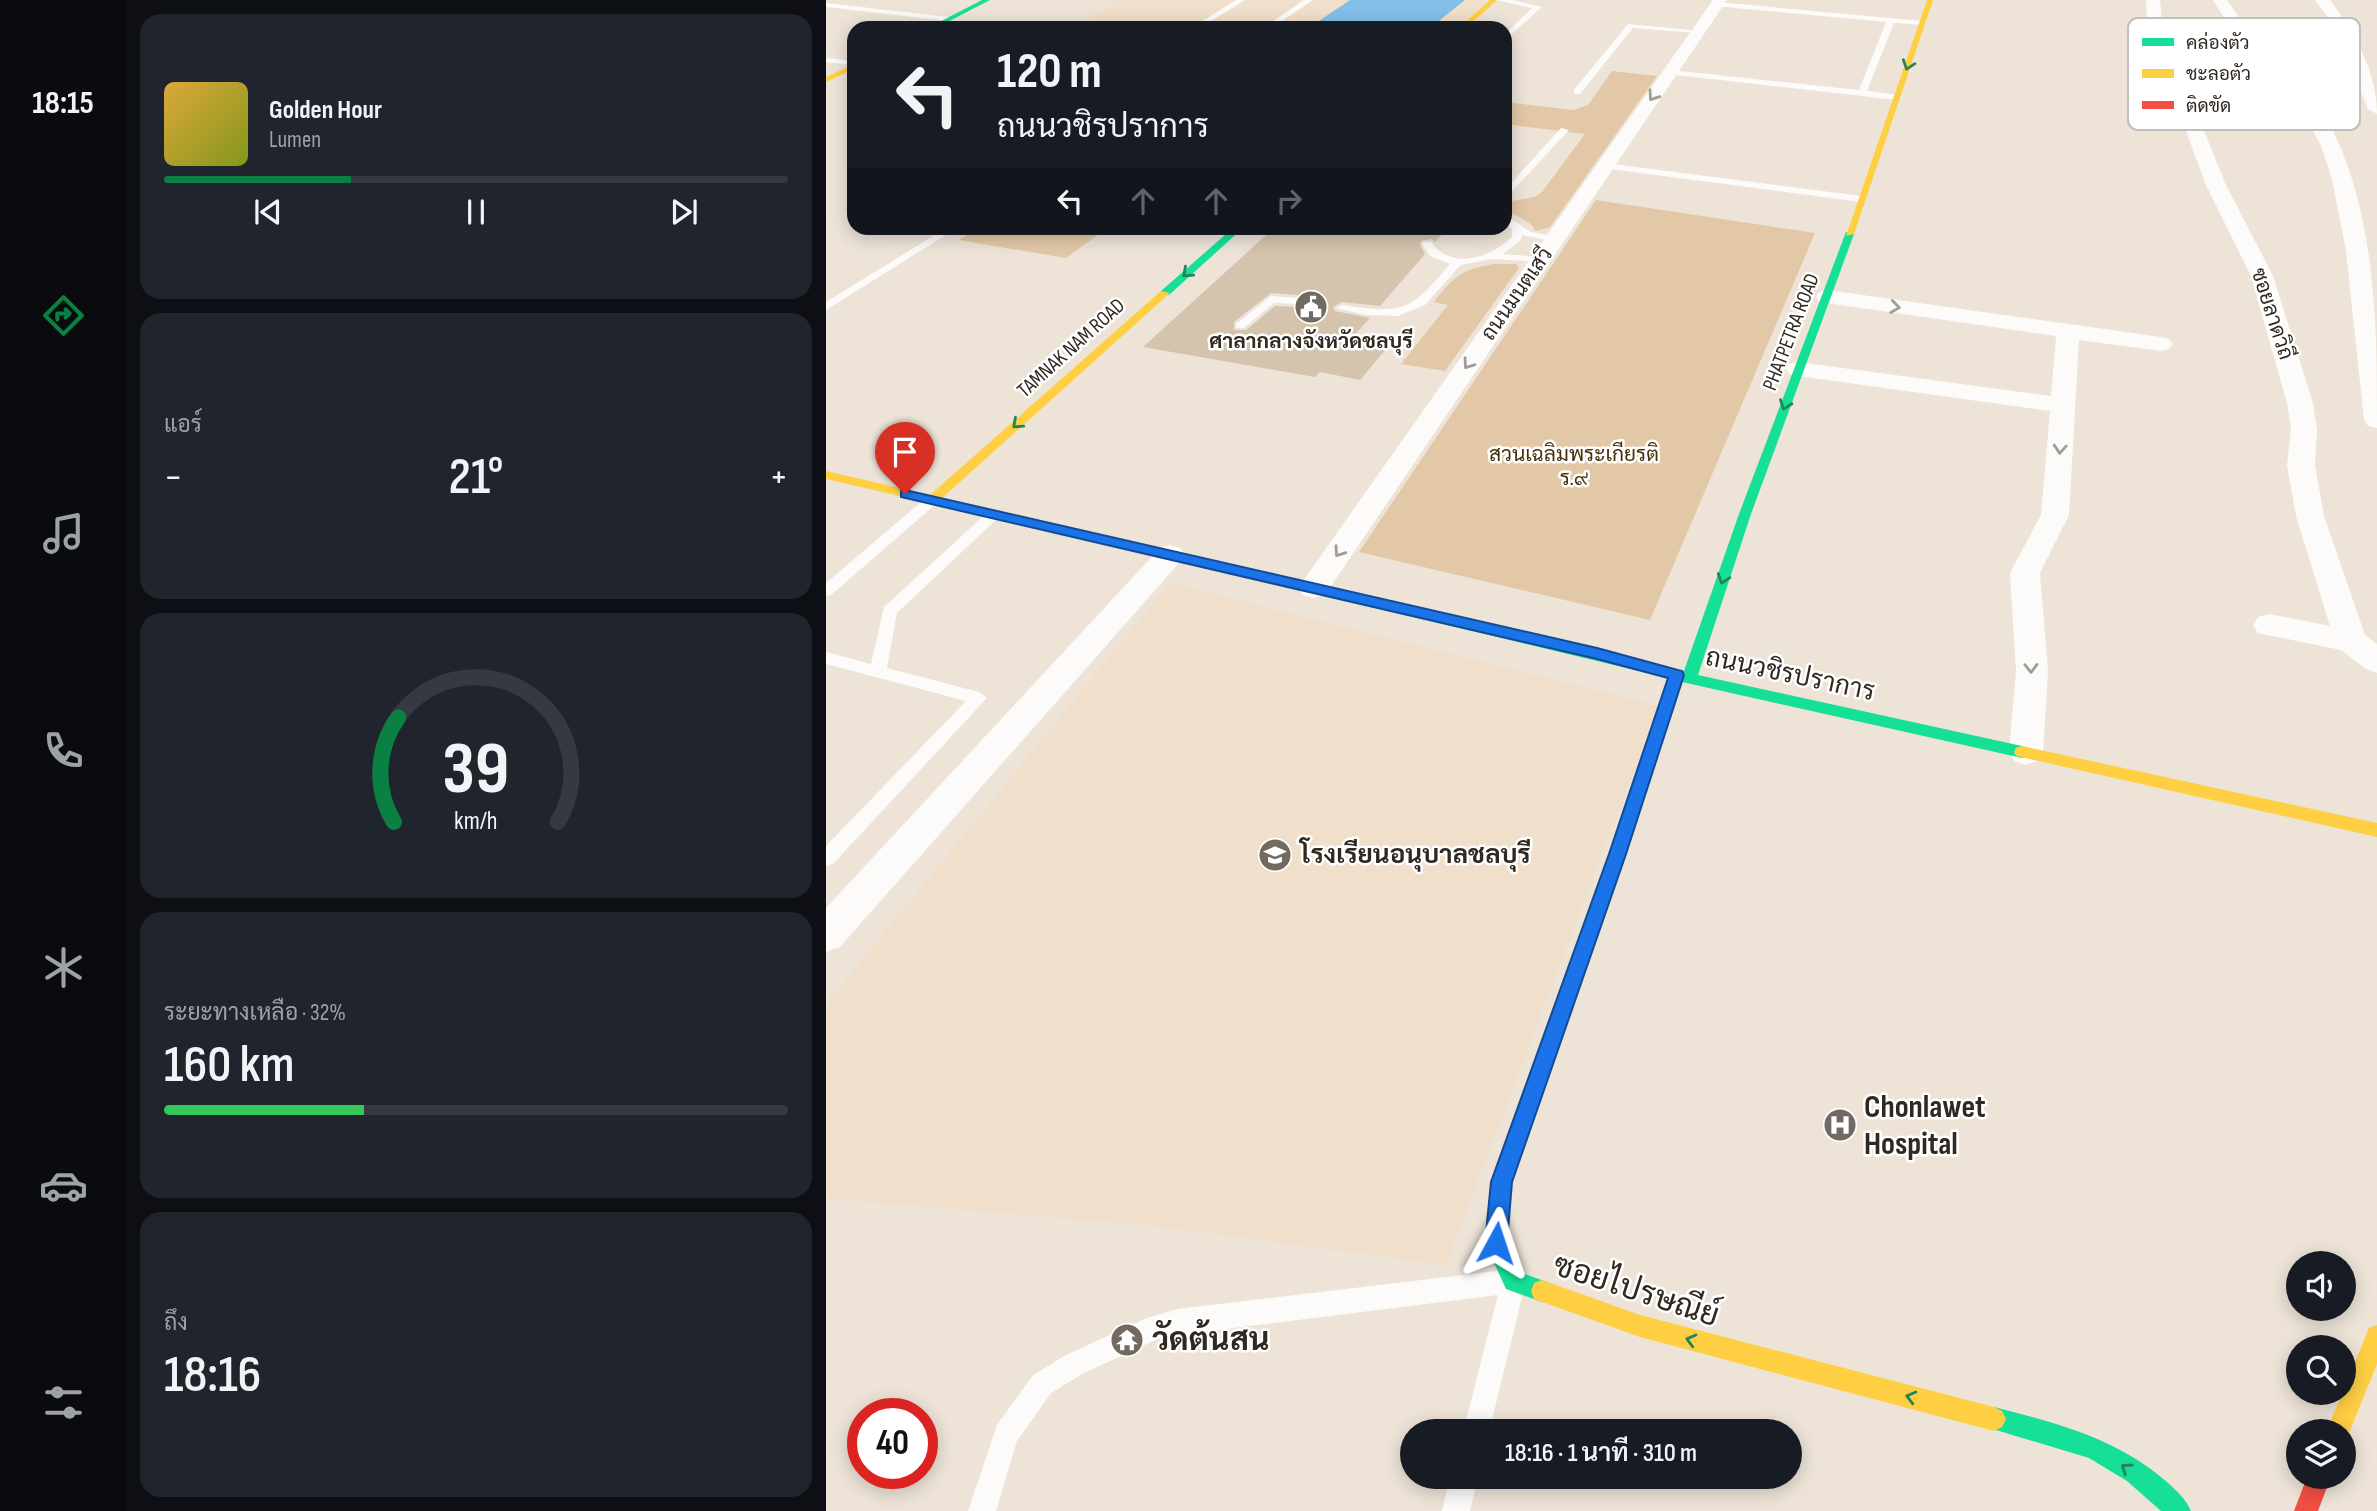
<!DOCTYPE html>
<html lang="th">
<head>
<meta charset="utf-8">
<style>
  :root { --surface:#171b24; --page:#20242c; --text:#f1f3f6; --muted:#9ea1a6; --line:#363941; --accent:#0b8043 }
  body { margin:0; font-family:"Sofia Sans Condensed",Sarabun,sans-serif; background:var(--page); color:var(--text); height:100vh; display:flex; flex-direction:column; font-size:26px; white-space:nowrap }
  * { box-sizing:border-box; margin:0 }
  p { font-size:23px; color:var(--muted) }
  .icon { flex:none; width:38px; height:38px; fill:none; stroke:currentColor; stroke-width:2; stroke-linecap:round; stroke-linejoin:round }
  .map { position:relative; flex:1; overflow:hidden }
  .drawer { display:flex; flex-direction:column; gap:14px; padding:14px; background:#0d0f14; width:700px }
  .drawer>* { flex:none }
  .hud { position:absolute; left:21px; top:21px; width:665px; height:214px; border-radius:21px; box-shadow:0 4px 18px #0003; background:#171b24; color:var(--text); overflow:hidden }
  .buttons { position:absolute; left:1460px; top:1251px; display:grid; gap:14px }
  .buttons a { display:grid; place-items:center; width:70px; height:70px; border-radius:50%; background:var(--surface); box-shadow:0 4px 18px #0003; font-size:35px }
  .speed { position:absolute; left:21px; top:1398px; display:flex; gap:14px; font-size:35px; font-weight:700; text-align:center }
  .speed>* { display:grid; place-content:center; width:91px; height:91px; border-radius:50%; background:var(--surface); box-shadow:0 4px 18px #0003; line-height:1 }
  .speed .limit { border:10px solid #d22; background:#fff; color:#111 }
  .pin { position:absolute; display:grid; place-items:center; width:60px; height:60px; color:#fff; margin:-72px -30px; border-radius:50% 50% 50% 0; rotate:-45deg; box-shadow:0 0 7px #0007 }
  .pin .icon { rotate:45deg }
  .me { position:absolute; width:77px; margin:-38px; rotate:5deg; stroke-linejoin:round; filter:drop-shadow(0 0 5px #0008) }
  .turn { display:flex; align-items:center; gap:24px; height:147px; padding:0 35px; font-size:32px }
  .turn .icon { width:91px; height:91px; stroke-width:2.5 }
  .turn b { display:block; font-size:49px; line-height:60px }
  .lanes { display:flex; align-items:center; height:66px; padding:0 35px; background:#0003; justify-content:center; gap:35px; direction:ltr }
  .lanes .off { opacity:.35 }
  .big { font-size:52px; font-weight:600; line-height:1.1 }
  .drawer .widget { flex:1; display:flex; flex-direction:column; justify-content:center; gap:10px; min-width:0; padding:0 24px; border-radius:21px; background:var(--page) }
  .drawer .dial { align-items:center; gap:0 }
  .dial svg { height:182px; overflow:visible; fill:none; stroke:var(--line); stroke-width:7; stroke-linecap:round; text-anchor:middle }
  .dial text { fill:var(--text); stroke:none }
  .song { display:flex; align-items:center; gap:21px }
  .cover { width:84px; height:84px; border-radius:10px; background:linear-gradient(135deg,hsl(40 70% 55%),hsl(70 70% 35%)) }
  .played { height:7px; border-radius:4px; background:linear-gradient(90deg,var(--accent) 30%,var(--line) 30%) }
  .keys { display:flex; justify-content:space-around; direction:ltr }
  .heat { display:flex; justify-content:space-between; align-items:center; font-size:38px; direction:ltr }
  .charge { height:10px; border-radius:5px; background:linear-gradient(90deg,#34c759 32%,var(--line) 0) }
  .trip { position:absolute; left:574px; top:1419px; width:402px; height:70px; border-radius:35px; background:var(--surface); box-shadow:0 4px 18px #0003; font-weight:600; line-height:70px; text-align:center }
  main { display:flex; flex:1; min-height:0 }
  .dock { display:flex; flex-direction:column; width:126px; justify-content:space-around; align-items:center; background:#090b0e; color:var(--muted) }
  .dock .icon { width:49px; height:49px }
  .dock .selected { color:var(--accent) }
  .dock b { font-size:32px; color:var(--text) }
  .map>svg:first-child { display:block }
  .built { fill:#f0dfca }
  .green { fill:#e2c8a7 }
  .water { fill:#82bfe8 }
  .building { fill:#d4c3ad; fill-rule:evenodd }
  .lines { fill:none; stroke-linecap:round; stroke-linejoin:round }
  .lane { fill:#fcfbf9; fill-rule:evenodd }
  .street { fill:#fcfbf9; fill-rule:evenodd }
  .fast { fill:#16e098; fill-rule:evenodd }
  .slow { fill:#ffcf43; fill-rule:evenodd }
  .jam { fill:#f24e42; fill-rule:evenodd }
  .oneway { stroke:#23845c }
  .oneway2 { stroke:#a09c98 }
  .route { fill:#1a73e8; stroke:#114b97; stroke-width:2 }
  .labels { text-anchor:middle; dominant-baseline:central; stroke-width:5; stroke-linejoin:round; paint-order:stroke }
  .far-street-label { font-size:21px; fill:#302921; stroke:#fff }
  .far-poi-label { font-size:21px; font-weight:bold; fill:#302921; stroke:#fff }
  .far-park-label { font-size:21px; fill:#4a310b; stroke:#fff }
  .street-label { font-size:26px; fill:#302921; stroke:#fff }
  .poi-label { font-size:26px; font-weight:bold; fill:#302921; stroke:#fff; text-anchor:start }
  .near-poi-label { font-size:32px; font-weight:bold; fill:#302921; stroke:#fff; text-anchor:start }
  .near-street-label { font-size:32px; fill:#302921; stroke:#fff }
  .key { fill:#fff; stroke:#c1bfbc; stroke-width:2 }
  .key-label { font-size:19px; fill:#302921 }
</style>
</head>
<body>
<main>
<nav class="dock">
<b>18:15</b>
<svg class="icon selected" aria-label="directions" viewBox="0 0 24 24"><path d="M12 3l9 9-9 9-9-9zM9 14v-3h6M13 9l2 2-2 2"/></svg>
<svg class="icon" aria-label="music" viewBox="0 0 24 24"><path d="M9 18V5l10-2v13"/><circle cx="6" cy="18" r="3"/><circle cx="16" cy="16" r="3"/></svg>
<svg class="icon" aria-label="phone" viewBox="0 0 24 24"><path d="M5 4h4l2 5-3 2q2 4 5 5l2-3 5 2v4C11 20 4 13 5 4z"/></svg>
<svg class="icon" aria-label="climate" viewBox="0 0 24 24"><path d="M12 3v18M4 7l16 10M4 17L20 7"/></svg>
<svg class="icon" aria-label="car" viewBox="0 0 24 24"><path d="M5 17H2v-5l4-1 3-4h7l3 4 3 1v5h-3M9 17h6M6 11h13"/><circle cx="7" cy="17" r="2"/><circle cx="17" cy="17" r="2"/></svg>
<svg class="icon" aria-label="filters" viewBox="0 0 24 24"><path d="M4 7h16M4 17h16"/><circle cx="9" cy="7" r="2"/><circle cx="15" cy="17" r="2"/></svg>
</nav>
<section class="drawer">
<div class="widget">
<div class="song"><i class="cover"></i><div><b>Golden Hour</b><p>Lumen</p></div></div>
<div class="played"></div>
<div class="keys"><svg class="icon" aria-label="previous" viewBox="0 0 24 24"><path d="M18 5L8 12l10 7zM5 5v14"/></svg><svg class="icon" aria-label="pause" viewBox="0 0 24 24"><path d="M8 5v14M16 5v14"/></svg><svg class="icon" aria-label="next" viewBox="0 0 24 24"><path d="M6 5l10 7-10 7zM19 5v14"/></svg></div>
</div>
<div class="widget"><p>แอร์</p>
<div class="heat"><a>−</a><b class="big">21°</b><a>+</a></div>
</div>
<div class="widget dial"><svg viewBox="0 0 100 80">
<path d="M14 69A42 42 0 1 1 86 69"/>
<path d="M14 69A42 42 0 0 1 16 23" stroke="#0b8043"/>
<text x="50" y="56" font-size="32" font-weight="700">39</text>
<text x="50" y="72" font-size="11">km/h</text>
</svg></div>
<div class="widget"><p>ระยะทางเหลือ · 32%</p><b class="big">160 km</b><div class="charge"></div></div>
<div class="widget"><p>ถึง</p><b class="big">18:16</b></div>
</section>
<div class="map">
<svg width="1551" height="1511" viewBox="0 0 1551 1511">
  <rect width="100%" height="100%" fill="#ede3d7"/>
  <path class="built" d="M 293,0 L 668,0 L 636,28 L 245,28 Z
    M 344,583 L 832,706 L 620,1265 L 331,1226 L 0,1198 L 0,1004 Z"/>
  <path class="green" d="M 786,71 L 831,76 L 724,227 L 710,231 L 704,223 L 682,211 L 686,201 L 709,197 L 716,192 L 759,134 L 679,124 L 679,102 L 747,110 L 762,105 Z
    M 770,200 L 989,233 L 824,620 L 533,552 Z
    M 152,228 L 281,228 L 240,258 L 133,240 Z
    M 667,264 L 690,264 L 693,268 L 619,371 L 575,364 L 622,305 L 608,302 C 628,276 635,270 667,264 Z"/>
  <path class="water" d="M 524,0 L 639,0 L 604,28 L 551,28 L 493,21 Z"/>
  <path class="building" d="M 448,228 L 622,228 L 609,242 L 605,239 L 595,241 L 594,245 L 599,254 L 554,306 L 516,302 L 507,307 L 509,311 L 544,318 L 523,341 L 561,348 L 534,380 L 494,372 L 489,377 L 317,347 ZM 445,293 L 471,295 L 479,302 L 471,307 L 449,306 L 420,330 L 408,330 L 408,322 Z"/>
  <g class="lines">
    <path class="lane" d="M 410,0 L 419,0 L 374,28 L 365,28 Z
      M 478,0 L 487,0 L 446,28 L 437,28 Z
      M 670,0 L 686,0 L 716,7 L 679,40 L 679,34 L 706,8 Z
      M 891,2 L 1096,21 L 1100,23 L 1096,25 L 1068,23 L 1041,91 L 1074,95 L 1071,100 L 841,74 L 844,70 L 1033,90 L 1060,22 L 888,6 Z
      M 0,3 L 123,17 L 127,19 L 123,21 L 0,7 Z
      M 802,24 L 876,31 L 872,33 L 807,28 L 754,94 L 748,94 L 748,90 Z
      M 0,58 L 28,61 L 28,65 L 0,62 Z
      M 735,128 L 743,130 L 679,199 L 679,190 Z
      M 779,163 L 1035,196 L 1040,199 L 1035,202 L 776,168 L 774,166 Z
      M 679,215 L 705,232 L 733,237 L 733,241 L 729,242 L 696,235 L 695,240 L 677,254 L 714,257 L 719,260 L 718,262 L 665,259 L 635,265 L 599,305 L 572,316 L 540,315 L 510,308 L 516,305 C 577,314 584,312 624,264 L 604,256 L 596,244 L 597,242 L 605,242 C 625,270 663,259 686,237 L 686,229 L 679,223 Z
      M 120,228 L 131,228 L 0,310 L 0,302 Z
      M 445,296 L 471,298 L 477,301 L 471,304 L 448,303 L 418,328 L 410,328 L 410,324 Z
      M 106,496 L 111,497 L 111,503 L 5,595 L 0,596 L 0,583 L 101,497 Z
      M 168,510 L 173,511 L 173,517 L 71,613 L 61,668 L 153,692 L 161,698 L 7,864 L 0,866 L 0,846 L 140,701 L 0,664 L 0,652 L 45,664 L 58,607 L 163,511 Z
      M 688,1269 L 697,1272 L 700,1281 L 663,1432 L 637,1432 L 672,1295 L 351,1335 L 332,1339 L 258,1373 L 225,1393 L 191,1441 L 170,1511 L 142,1511 L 171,1425 L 207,1375 L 240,1355 L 321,1318 L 351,1309 Z
      M 624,1477 L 652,1477 L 644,1511 L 616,1511 Z"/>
    <path class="street" d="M 887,0 L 901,0 L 499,595 L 488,598 L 477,595 L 473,588 L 477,581 Z
      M 1320,0 L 1334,0 L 1338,44 L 1369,91 L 1378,131 L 1400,185 L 1447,276 L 1487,403 L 1491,430 L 1489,465 L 1498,516 L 1539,635 L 1551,644 L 1551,673 L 1540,669 L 1515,650 L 1432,633 L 1427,625 L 1432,617 L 1443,614 L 1504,626 L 1470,516 L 1461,465 L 1465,430 L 1461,403 L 1425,276 L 1380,185 L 1360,131 L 1351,91 L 1322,44 Z
      M 1387,0 L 1401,0 C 1413,16 1422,33 1435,48 C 1456,70 1482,88 1498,114 C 1551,207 1551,324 1551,428 L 1542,426 L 1538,420 L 1520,251 L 1506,179 L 1495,146 L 1475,108 L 1414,43 Z
      M 1489,0 L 1504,0 C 1529,32 1551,73 1551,114 L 1542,109 L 1507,24 Z
      M 1001,290 L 1335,337 L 1343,339 L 1347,344 L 1343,349 L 1335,351 L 1253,340 L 1243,515 L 1214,573 L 1222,671 L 1217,752 L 1212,761 L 1200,765 L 1188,761 L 1183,752 L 1190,671 L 1184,573 L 1215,515 L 1224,411 L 972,376 L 963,374 L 960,369 L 963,364 L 972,362 L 1225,396 L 1230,336 L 993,302 L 990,297 L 993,292 Z
      M 344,545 L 354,548 L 359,555 L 354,562 L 14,947 L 0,952 L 0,908 L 334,548 Z"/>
    <path class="fast" d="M 156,0 L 164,0 L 110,28 L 102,28 Z
      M 407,228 L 417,228 L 343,295 L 335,295 L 335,291 Z
      M 1020,232 L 1028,234 L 925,514 L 872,675 L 1196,746 L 1202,748 L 1204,752 L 1202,756 L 1196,758 L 856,682 L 800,854 L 685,1182 L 681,1242 L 696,1273 L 724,1283 L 727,1291 L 724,1299 L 716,1302 L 680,1289 L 659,1243 L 665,1182 L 784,854 L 842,678 L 367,564 L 360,560 L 367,556 L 858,671 L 913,514 Z
      M 1168,1407 C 1231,1423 1291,1438 1341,1482 C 1351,1491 1360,1499 1365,1511 L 1335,1511 L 1301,1481 L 1263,1458 L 1160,1427 L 1156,1419 L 1160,1411 Z"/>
    <path class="slow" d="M 664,0 L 671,0 L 640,28 L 633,28 Z
      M 1101,0 L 1107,0 L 1028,234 L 1020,236 Z
      M 28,64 L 28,69 L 0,82 L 0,77 Z
      M 335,291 L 344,293 L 116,498 L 367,556 L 372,557 L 372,563 L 367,564 L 0,479 L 0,471 L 104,495 Z
      M 1196,746 L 1551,823 L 1551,837 L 1190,756 L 1188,752 L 1190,748 Z
      M 716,1280 L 814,1315 L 1168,1407 L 1176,1411 L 1180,1419 L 1176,1427 L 1168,1431 L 814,1337 L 708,1299 L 705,1291 L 708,1283 Z
      M 1551,1325 L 1551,1364 L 1520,1440 L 1517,1442 L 1517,1432 L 1500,1432 L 1543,1328 Z"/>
    <path class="jam" d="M 1481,1477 L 1505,1477 L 1492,1511 L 1468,1511 Z"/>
  </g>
  <defs><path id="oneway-chevron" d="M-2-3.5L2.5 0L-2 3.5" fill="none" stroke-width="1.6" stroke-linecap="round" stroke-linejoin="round" transform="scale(1.75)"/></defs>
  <g class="oneway">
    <use href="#oneway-chevron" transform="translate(1082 65) rotate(109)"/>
    <use href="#oneway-chevron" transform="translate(361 273) rotate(138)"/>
    <use href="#oneway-chevron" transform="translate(959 405) rotate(110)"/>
    <use href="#oneway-chevron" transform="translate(191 424) rotate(138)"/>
    <use href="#oneway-chevron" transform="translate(897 579) rotate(109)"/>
    <use href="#oneway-chevron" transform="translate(865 1340) rotate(-165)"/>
    <use href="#oneway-chevron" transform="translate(1085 1397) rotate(-165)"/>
    <use href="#oneway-chevron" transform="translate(1300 1468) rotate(-145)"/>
  </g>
  <g class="oneway2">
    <use href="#oneway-chevron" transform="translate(827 96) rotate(125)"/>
    <use href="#oneway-chevron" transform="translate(1069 307) rotate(8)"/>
    <use href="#oneway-chevron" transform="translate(642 364) rotate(125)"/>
    <use href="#oneway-chevron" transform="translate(1234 449) rotate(94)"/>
    <use href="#oneway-chevron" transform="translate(513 552) rotate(125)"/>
    <use href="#oneway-chevron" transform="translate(1205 668) rotate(89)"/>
  </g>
  <path class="route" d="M 79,490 L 771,648 L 856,671 L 858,675 L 800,854 L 686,1182 L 681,1243 L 678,1251 L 670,1254 L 662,1251 L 659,1243 L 665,1182 L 783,854 L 842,678 L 771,659 L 75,497 L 75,491 Z"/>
  <defs>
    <symbol id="civic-disc" viewBox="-11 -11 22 22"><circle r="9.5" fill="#726a61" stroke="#fff"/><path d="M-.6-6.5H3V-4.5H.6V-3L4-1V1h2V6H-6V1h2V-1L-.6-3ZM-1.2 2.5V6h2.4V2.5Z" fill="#fff"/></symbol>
    <symbol id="school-disc" viewBox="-11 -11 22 22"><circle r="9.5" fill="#726a61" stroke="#fff"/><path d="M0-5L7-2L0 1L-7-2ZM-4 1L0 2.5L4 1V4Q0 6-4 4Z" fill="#fff"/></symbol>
    <symbol id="hospital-disc" viewBox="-11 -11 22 22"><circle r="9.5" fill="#726a61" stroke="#fff"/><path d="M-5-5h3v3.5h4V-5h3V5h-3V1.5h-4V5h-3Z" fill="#fff"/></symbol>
    <symbol id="temple-disc" viewBox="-11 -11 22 22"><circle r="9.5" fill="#726a61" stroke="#fff"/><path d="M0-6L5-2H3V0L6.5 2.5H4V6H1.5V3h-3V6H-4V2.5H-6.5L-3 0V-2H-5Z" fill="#fff"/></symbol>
  </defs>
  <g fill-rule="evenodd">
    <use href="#civic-disc" x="466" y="288" width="38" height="38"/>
    <use href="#school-disc" x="430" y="836" width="38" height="38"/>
    <use href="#hospital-disc" x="995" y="1106" width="38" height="38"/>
    <use href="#temple-disc" x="282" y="1321" width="38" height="38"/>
  </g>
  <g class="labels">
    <g class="far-street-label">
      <text transform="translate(691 294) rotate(-55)">ถนนมนตเสวี</text>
      <text transform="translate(1446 314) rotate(72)">ซอยลาดวิถี</text>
      <text transform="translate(965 332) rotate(-69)">PHATPETRA ROAD</text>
      <text transform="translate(245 348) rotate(-42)">TAMNAK NAM ROAD</text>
    </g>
    <g class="far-poi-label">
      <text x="485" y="341">ศาลากลางจังหวัดชลบุรี</text>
    </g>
    <g class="far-park-label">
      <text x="748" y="454">สวนเฉลิมพระเกียรติ<tspan x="748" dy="24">ร.๙</tspan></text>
    </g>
    <g class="street-label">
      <text transform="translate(964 675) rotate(12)">ถนนวชิรปราการ</text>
    </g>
    <g class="poi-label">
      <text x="474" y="855">โรงเรียนอนุบาลชลบุรี</text>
    </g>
    <g class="near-poi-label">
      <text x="1038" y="1107">Chonlawet<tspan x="1038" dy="37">Hospital</tspan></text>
      <text x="326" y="1340">วัดต้นสน</text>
    </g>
    <g class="near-street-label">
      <text transform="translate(810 1291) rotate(18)">ซอยไปรษณีย์</text>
    </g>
  </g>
  <rect x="1302" y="18" width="232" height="112" rx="10" class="key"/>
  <rect x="1316" y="38" width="32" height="8" fill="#16e098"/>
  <rect x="1316" y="69" width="32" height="9" fill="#ffcf43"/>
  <rect x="1316" y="101" width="32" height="8" fill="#f24e42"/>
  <g class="key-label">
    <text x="1360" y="49">คล่องตัว</text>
    <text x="1360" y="80">ชะลอตัว</text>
    <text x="1360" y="112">ติดขัด</text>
  </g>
</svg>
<div class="buttons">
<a><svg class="icon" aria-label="sound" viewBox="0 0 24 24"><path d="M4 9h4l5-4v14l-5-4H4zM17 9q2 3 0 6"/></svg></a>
<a><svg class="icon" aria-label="search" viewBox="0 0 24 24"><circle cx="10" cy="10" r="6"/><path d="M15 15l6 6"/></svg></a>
<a><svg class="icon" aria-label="layers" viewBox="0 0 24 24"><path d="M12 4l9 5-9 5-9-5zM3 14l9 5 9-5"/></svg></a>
</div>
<div class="speed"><div class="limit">40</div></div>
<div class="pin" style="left:79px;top:494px;background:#d93025"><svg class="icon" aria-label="arrive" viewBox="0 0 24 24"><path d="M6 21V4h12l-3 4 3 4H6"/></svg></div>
<svg class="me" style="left:670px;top:1243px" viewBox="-20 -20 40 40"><path d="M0-17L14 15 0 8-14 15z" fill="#1a73e8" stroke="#fff" stroke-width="4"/></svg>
<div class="trip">18:16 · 1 นาที · 310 m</div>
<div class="hud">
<div class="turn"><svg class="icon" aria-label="left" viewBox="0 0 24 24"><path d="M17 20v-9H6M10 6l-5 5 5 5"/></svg><div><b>120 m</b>ถนนวชิรปราการ</div></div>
<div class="lanes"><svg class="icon" aria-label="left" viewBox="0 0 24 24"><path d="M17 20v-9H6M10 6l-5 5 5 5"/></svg><svg class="icon off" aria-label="ahead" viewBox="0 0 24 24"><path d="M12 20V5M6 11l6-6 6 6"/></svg><svg class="icon off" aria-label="ahead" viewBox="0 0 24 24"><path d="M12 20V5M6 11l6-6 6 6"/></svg><svg class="icon off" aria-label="right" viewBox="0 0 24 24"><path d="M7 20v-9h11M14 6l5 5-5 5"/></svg></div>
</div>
</div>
</main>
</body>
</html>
